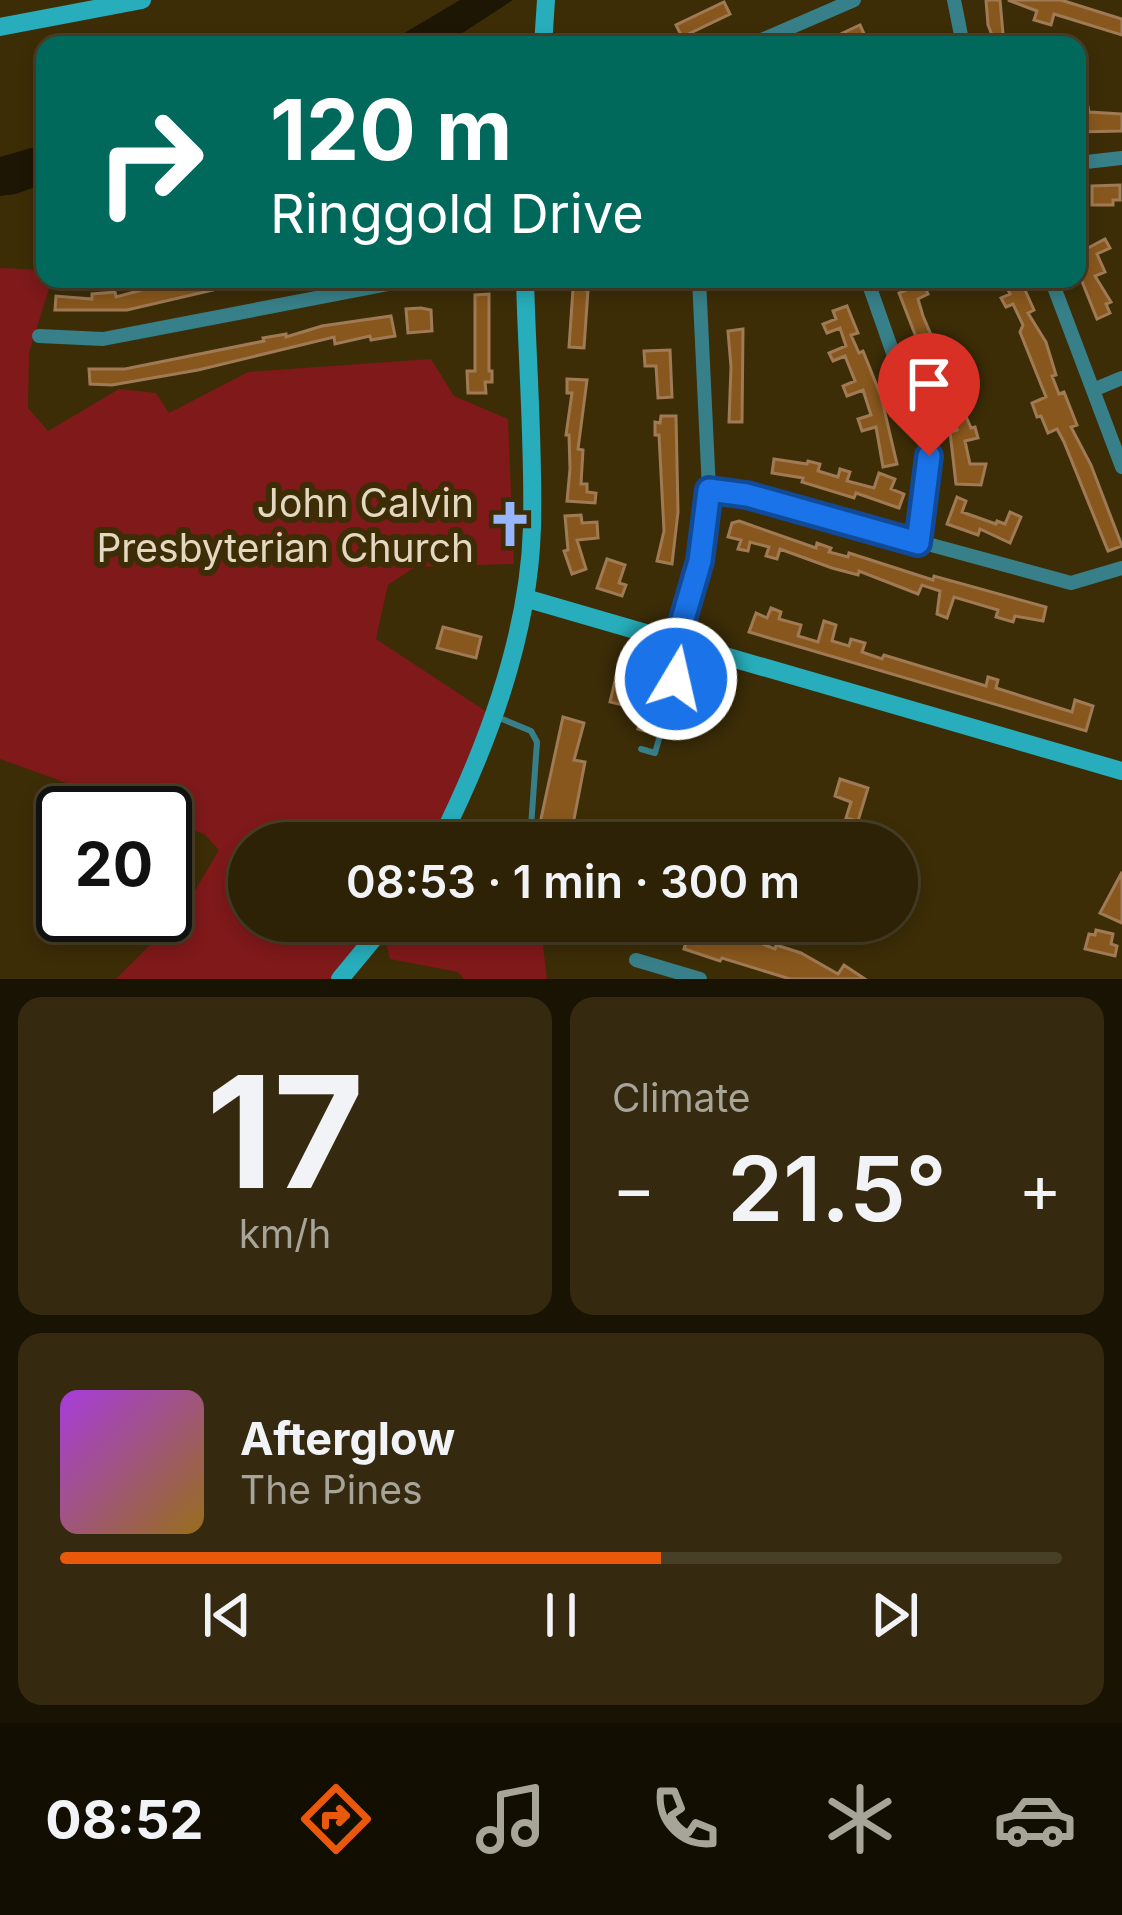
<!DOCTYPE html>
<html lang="en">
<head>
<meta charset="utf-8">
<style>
  :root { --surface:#2d2205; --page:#352a0f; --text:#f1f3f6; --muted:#a7a49a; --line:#483f27; --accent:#ea580c }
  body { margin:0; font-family:Inter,sans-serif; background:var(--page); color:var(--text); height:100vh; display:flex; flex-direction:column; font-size:45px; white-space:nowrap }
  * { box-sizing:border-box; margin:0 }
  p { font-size:39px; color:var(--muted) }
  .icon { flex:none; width:66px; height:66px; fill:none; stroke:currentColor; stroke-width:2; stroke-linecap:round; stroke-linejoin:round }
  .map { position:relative; height:979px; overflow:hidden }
  .panel { display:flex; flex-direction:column; gap:18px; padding:18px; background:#191303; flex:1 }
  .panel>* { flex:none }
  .hud { position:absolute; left:36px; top:36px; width:1050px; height:252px; border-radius:24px; box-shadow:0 6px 18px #0003,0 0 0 3px var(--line); background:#00695c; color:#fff; overflow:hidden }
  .speed { position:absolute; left:36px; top:786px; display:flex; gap:24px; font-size:60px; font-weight:700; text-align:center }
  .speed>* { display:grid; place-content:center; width:156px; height:156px; border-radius:50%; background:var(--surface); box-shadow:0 6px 18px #0003,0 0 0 3px var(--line); line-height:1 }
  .speed .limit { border:6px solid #111; border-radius:18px; background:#fff; color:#111 }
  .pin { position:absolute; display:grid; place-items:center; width:102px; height:102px; color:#fff; margin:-123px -51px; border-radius:50% 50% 50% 0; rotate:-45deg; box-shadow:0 0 12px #0007 }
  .pin .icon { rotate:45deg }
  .me { position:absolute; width:132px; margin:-66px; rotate:9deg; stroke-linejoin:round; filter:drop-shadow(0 0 9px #0008) }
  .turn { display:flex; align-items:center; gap:42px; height:252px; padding:0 36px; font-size:54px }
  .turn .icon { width:156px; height:156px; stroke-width:2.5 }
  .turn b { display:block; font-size:84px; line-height:102px }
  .big { font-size:90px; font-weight:600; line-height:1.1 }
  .panel .widget { flex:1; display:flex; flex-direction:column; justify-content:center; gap:18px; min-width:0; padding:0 42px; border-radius:24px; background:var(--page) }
  .panel .dial { align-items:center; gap:0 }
  .dial b { font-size:156px; line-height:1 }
  .song { display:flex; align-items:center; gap:36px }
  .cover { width:144px; height:144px; border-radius:18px; background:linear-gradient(135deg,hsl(280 70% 55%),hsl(40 70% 35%)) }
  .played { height:12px; border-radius:6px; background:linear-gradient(90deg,var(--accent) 60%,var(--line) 60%) }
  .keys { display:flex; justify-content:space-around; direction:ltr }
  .heat { display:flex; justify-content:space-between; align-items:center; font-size:66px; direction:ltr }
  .panel .tiles { flex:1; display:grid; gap:18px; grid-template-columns:1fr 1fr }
  .widget:last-child { grid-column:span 2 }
  .trip { position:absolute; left:228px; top:822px; width:690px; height:120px; border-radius:60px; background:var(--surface); box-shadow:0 6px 18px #0003,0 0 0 3px var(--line); font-weight:600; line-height:120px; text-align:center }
  .menu { display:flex; height:192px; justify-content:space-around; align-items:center; background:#120e02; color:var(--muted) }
  .menu .icon { width:84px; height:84px }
  .menu .active { color:var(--accent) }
  .menu b { font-size:54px; color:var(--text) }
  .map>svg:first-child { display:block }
  .green { fill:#7f191a }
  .water { fill:#1d1605 }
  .building { fill:#88571d; stroke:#9f7a54; stroke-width:3 }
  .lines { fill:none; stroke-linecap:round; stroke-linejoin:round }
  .lane { stroke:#388089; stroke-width:6 }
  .street { stroke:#388089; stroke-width:14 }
  .secondary { stroke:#27adbb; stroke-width:18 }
  .route-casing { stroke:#114b97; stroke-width:30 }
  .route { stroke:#1a73e8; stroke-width:21 }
  .labels { text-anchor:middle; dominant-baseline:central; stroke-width:12; stroke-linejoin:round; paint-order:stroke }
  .poi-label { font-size:39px; fill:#e4d8c0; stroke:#3c2d07; text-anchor:end }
</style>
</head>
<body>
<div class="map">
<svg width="1122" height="979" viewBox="0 0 1122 979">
  <rect width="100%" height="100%" fill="#3c2d07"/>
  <path class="green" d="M 0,268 L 45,270 L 45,279 L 52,279 L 29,353 L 28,408 L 48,431 L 119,389 L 156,393 L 169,413 L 248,372 L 431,359 L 454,396 L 508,419 L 514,564 L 415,567 L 388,585 L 376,639 L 493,716 L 452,818 L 501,843 L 249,843 L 249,921 L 540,921 L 547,979 L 464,979 L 458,972 L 390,959 L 383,931 L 340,979 L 116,979 L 181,914 L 219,850 L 204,834 L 165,819 L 165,813 L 150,813 L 0,759 Z"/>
  <path class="water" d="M 460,0 L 513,0 L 444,45 L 384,45 Z
    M 45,144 L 45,183 L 16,194 L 0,196 L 0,157 Z"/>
  <path class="building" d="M 986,0 L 1000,0 L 1004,45 L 996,45 L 988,25 Z
    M 1008,0 L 1061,0 L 1122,19 L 1122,35 L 1054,14 L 1051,25 L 1034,20 L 1037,11 Z
    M 724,2 L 730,14 L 682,37 L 676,25 Z
    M 860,25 L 866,38 L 851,45 L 817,45 Z
    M 1087,101 L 1089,112 L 1122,114 L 1122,131 L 1077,132 L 1077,103 Z
    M 1120,185 L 1120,200 L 1113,200 L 1113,205 L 1092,205 L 1092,186 Z
    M 1077,229 L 1086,249 L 1105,239 L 1110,248 L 1097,254 L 1105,272 L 1095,276 L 1111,302 L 1106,304 L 1110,313 L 1097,319 L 1077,269 Z
    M 183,279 L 219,279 L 222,288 L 127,310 L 55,310 L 56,296 L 92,299 L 92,294 L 115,292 L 116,297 Z
    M 1003,279 L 1020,279 L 1034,310 L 1028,313 L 1046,342 L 1056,375 L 1052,376 L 1059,394 L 1064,392 L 1077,425 L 1071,427 L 1091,465 L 1122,546 L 1108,551 L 1064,442 L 1057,429 L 1048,433 L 1041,416 L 1037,417 L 1032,403 L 1046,397 L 1020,332 L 1023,325 L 1013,304 L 1006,307 L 1001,298 L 1010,294 Z
    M 923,283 L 928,294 L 918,299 L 923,316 L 971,428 L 975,427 L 978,438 L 965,441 L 970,464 L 986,464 L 981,485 L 956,484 L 950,432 L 957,430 L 949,407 L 944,409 L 899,293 Z
    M 573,289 L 588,290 L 584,348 L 569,347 Z
    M 489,294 L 489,371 L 492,371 L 492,382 L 485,382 L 486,393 L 468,393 L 467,371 L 475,371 L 475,295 Z
    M 847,306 L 858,333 L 851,335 L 859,353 L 863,351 L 881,396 L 897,464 L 883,467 L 876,427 L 862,431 L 858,419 L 871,415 L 863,390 L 847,396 L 843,386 L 855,381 L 845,356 L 833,361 L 829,353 L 846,346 L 840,328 L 827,333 L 823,324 L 836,319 L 833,311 Z
    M 421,308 L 431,310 L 432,331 L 408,333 L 406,309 Z
    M 391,316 L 395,336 L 371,340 L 370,336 L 335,344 L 334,337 L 198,370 L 112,385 L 90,384 L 89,369 L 125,369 L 264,341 L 263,338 L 286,334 L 286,337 L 322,326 Z
    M 743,329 L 742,422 L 729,422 L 731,367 L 728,331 Z
    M 670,350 L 672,397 L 658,398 L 656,366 L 645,366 L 644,351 Z
    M 567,379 L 587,380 L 578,449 L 583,450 L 581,484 L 587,484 L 587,492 L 596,493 L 595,503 L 567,501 L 570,469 L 569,435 L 566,435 L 572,393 L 567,393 Z
    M 661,416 L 676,416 L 678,512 L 672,564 L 657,561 L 664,531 L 659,435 L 655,435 L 655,422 L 660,423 Z
    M 774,459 L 807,464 L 808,461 L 820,464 L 818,471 L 838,477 L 840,469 L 850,472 L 847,481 L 874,488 L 879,473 L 895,479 L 891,489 L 904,494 L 899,508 L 856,493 L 854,498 L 802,482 L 803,478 L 772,473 Z
    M 957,497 L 966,501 L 962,512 L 996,524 L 997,521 L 1005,524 L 1010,512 L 1021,517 L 1010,543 L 980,529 L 978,535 L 947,524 Z
    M 581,515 L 582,523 L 597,522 L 598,538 L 577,540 L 586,569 L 572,574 L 564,551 L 568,550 L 565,516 Z
    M 739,521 L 816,548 L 817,543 L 831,548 L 829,552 L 848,557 L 849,553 L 933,580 L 934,576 L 1046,607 L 1043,621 L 1015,616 L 1013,622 L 996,617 L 998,610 L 954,597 L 947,618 L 937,614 L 940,591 L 922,585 L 918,594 L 859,571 L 858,575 L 832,568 L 780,549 L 777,559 L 766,556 L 769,547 L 750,542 L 748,551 L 738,549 L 741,540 L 728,537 L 732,523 Z
    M 607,559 L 625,565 L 619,583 L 626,585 L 622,596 L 597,588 Z
    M 771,608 L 781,612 L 779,619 L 801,625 L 798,636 L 818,642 L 824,621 L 836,625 L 832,641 L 849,646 L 851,639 L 865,643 L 862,652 L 882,659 L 884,655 L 986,686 L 988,677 L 998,680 L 996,688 L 1072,712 L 1075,700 L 1093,706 L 1086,731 L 749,632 L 756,613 L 767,618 Z
    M 443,627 L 481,637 L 476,658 L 437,648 Z
    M 618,668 L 629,676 L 652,681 L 653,675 L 668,680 L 651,733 L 638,729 L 643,710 L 610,702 Z
    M 563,717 L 584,723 L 574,760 L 585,762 L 571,835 L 539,828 Z
    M 840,779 L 868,788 L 858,821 L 846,818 L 851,802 L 835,796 Z
    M 1122,872 L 1122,923 L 1100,913 Z
    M 657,921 L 704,921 L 775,949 L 776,945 L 801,953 L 838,974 L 844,965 L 865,979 L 790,979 L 722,958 L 720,961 L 684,949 L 687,939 L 655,929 Z
    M 1096,930 L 1113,934 L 1111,944 L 1117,946 L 1115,956 L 1085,949 L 1089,934 L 1095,935 Z"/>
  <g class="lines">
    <path class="lane" d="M 629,667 L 635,633
      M 497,717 L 531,731 L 537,742 L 531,827
      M 641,749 L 655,753 L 676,679 L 669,667 L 678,645"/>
    <path class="street" d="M 954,0 L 963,45
      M 750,45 L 854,0
      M 1077,163 L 1122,158
      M 867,279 L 929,456 L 918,543
      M 1051,279 L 1122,467
      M 39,336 L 103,339 L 415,279
      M 1093,390 L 1122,378
      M 709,490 L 747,495 L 1071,583 L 1122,568
      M 680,642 L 701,561 L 709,490 L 699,279
      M 636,960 L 700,979"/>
    <path class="secondary" d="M 0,27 L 142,0
      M 543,45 L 546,0
      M 525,598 L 1122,771
      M 439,843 C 487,747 529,637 532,527 C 534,445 527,361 525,279
      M 340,979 L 388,921"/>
  </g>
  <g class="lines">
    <defs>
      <path id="route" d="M 676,679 L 669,667 L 700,561 L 709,490 L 747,495 L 918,543 L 929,456"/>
    </defs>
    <use href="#route" class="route-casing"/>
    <use href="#route" class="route"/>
  </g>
  <defs>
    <symbol id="church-bare" viewBox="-9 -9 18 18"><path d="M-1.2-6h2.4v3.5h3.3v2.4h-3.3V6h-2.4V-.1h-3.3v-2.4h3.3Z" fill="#97b6fd" stroke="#3c2d07" stroke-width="2.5" paint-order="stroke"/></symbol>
  </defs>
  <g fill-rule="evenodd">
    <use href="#church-bare" x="477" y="491" width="66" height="66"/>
  </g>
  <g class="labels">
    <g class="poi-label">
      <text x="474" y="502">John Calvin<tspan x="474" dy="45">Presbyterian Church</tspan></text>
    </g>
  </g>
</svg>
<div class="speed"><div class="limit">20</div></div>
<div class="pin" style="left:929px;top:456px;background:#d93025"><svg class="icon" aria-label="arrive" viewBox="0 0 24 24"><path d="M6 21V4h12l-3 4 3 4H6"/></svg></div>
<svg class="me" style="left:676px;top:679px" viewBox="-20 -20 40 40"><circle r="17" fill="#1a73e8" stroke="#fff" stroke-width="3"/><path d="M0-11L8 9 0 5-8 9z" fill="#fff"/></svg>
<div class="trip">08:53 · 1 min · 300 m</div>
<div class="hud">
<div class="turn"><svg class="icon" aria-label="right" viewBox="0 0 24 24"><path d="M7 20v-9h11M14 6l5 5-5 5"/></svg><div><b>120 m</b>Ringgold Drive</div></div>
</div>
</div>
<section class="panel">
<div class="tiles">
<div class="widget dial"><b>17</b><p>km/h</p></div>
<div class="widget"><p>Climate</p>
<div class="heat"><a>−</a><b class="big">21.5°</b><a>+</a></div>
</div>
<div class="widget">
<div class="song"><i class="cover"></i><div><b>Afterglow</b><p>The Pines</p></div></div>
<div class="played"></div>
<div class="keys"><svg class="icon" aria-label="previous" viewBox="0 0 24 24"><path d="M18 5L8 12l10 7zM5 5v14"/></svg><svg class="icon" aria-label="pause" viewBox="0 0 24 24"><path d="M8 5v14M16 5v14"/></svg><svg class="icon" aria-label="next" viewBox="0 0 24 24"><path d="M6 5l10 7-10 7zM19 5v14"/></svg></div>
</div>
</div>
</section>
<nav class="menu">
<b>08:52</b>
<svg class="icon active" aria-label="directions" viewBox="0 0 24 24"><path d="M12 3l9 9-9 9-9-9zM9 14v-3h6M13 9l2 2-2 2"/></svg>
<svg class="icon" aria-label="music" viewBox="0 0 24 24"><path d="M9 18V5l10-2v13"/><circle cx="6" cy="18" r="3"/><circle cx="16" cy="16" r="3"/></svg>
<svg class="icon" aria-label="phone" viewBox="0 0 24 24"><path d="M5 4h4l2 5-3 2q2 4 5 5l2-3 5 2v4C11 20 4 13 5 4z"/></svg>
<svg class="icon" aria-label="climate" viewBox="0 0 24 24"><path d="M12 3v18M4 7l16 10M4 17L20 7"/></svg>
<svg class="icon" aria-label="car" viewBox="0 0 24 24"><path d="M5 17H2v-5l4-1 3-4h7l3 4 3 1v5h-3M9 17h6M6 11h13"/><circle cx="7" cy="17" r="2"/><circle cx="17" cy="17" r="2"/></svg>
</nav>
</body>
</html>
